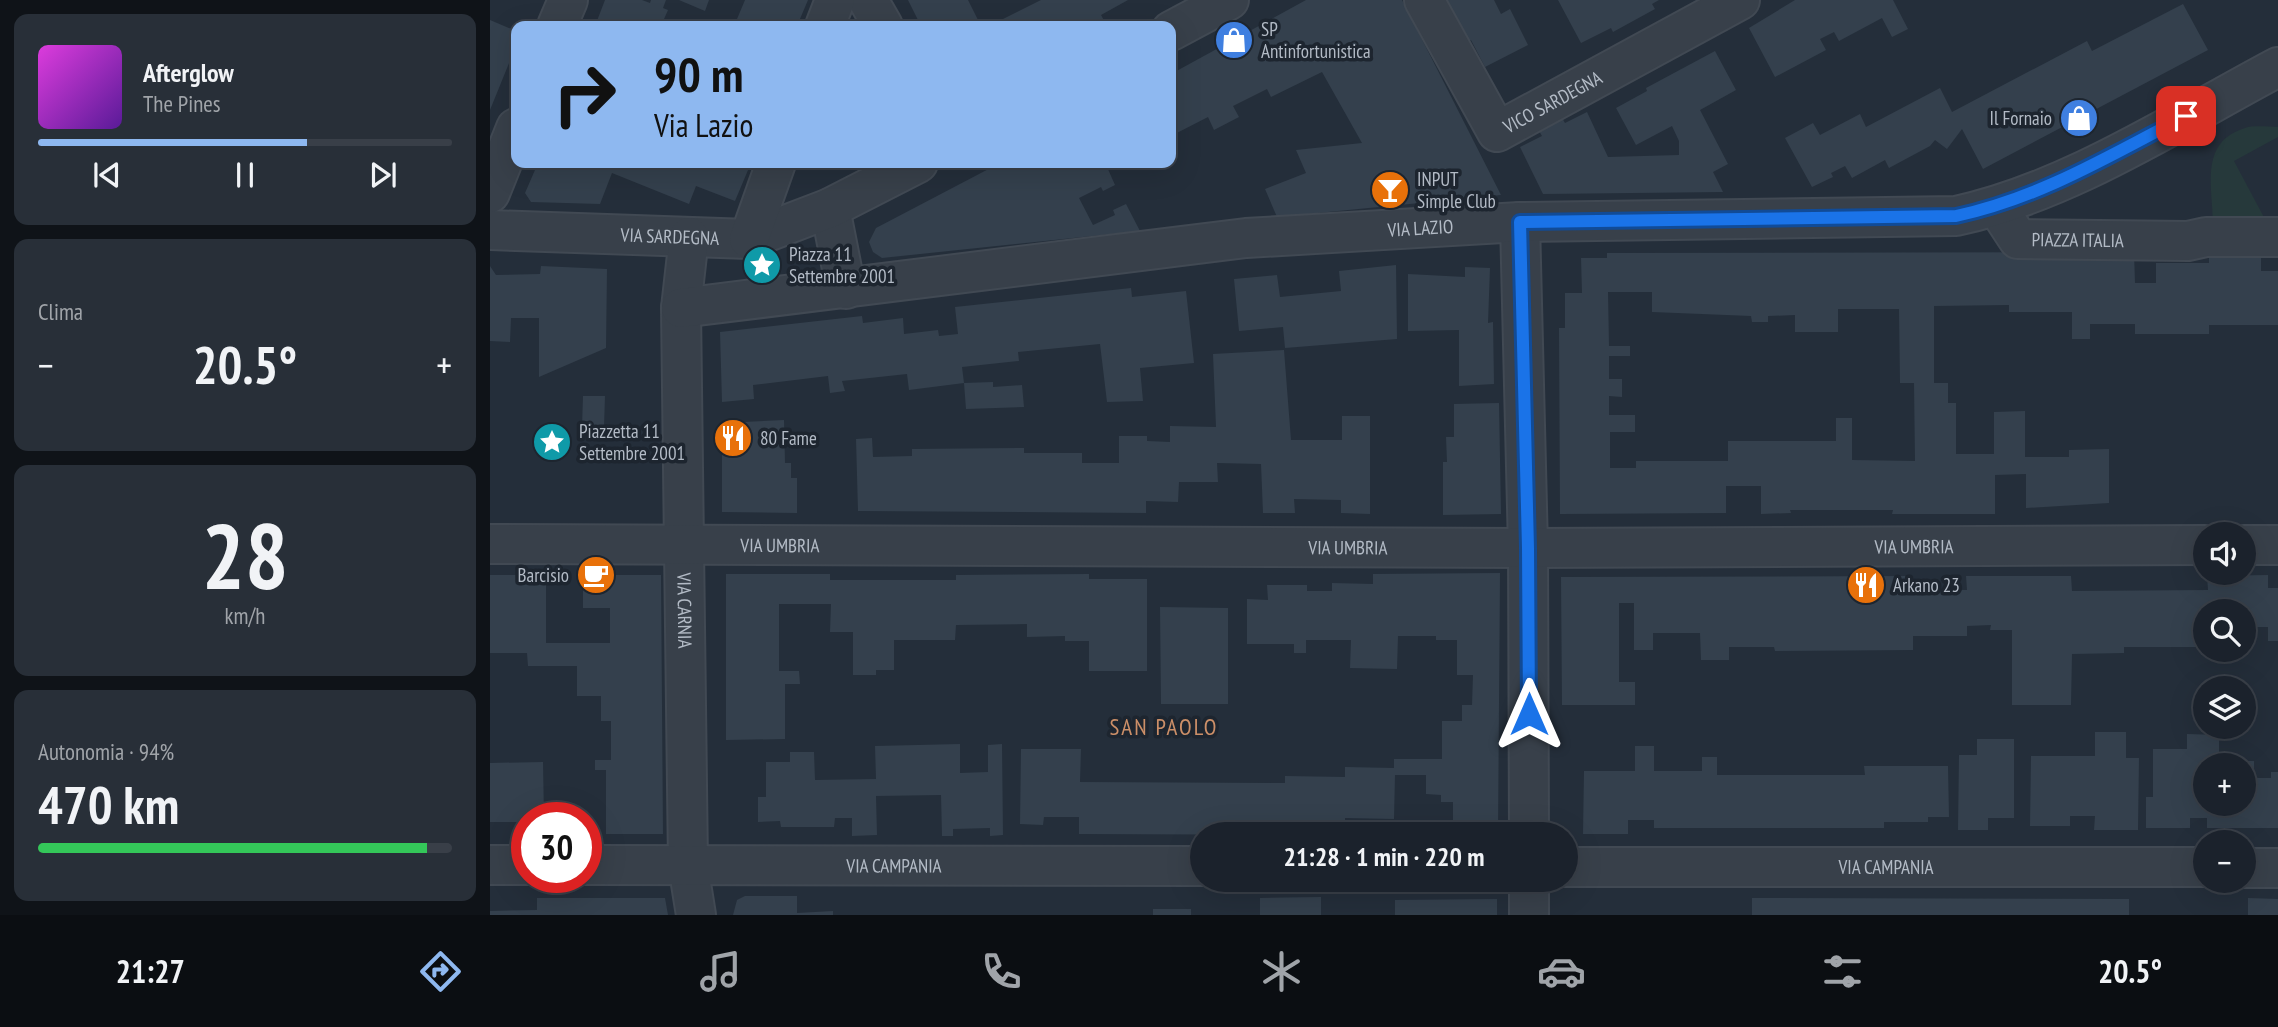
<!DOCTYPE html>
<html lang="it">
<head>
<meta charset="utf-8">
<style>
  :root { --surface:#1b222c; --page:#282f38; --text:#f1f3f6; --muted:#a0a4a9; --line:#393f48; --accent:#8eb8f0 }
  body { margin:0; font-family:"PT Sans Narrow",sans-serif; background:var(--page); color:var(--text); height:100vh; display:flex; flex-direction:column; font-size:26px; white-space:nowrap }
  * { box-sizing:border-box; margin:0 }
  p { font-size:23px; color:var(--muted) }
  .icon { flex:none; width:38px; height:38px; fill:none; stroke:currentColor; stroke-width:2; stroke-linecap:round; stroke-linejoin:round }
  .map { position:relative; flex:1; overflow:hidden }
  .side { display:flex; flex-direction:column; gap:14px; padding:14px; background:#0f1318; width:490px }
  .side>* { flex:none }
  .guide { position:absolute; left:21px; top:21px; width:665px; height:147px; border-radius:14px; box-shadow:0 7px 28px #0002,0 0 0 2px var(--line); background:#8eb8f0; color:#111; overflow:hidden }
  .buttons { position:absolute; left:1703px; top:522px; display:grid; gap:14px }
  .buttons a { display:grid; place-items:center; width:63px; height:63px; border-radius:50%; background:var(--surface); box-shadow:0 7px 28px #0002,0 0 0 2px var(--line); font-size:35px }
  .speed { position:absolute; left:21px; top:802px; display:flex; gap:14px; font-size:35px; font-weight:700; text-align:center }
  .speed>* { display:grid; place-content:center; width:91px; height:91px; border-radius:50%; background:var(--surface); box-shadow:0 7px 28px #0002,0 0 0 2px var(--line); line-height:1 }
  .speed .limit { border:10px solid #d22; background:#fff; color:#111 }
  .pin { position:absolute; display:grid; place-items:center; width:60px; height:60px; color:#fff; margin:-30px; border-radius:14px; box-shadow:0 4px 10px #0006 }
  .me { position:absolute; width:77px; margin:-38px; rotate:0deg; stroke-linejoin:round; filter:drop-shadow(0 0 5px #0008) }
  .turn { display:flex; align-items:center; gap:24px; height:147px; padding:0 28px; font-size:32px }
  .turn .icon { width:91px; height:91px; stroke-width:2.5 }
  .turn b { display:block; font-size:49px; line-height:60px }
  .big { font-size:52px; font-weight:800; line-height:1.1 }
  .side .card { flex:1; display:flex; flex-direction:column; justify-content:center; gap:10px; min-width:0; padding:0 24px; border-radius:14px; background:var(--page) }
  .side .dial { align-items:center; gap:0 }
  .dial b { font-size:91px; line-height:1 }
  .song { display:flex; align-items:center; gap:21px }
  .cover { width:84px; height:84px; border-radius:10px; background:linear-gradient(135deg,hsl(300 70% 55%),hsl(270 70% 35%)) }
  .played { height:7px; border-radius:4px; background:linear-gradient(90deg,var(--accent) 65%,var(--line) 65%) }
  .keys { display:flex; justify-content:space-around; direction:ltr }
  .heat { display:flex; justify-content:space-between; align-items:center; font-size:38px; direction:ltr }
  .charge { height:10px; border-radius:5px; background:linear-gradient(90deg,#34c759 94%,var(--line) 0) }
  .trip { position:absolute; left:700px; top:822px; width:388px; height:70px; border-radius:35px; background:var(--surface); box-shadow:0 7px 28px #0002,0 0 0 2px var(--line); font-weight:800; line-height:70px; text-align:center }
  .menu { display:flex; height:112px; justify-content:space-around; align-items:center; background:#0b0e12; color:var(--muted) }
  .menu .icon { width:49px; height:49px }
  .menu .on { color:var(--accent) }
  .menu b { font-size:32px; color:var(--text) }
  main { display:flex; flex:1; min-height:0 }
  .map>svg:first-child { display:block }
  .green { fill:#26393b }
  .building { fill:#34404d; fill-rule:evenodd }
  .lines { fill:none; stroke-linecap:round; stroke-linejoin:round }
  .minor-casing { stroke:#414953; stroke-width:42 }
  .minor { stroke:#38404a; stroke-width:38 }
  .route-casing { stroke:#114b97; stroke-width:18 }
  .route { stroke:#1a73e8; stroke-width:12 }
  .labels { text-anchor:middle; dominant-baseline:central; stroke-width:7; stroke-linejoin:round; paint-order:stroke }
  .poi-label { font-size:19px; fill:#b3bbc6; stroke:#1d252f; text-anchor:start }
  .street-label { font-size:19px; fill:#b3bbc6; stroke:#1d252f }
  .quarter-label { font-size:23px; letter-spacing:2px; fill:#cc8f68; stroke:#1d252f }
</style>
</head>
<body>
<main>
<section class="side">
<div class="card">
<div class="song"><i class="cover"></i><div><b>Afterglow</b><p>The Pines</p></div></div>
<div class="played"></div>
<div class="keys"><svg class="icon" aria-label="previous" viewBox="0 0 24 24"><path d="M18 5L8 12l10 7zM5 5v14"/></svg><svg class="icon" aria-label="pause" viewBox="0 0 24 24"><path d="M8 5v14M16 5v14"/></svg><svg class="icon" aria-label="next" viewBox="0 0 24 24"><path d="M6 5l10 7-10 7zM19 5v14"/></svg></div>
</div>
<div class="card"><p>Clima</p>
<div class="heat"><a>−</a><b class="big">20.5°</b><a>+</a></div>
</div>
<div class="card dial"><b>28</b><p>km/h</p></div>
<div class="card"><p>Autonomia · 94%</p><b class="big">470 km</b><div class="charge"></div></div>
</section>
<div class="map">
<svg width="1788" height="915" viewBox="0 0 1788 915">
  <rect width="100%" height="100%" fill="#242e3a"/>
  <path class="green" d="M 1788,127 L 1788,137 L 1744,161 L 1777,223 L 1723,221 C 1722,184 1710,142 1755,128 C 1764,125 1778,127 1788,127 Z"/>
  <path class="building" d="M 115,0 L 152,0 L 160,3 L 161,0 L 176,0 L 173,8 L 178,10 L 171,26 L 105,26 Z
    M 189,0 L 219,0 L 215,11 Z
    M 255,0 L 318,0 L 307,26 L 263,26 L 247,19 Z
    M 418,0 L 478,0 L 491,26 L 431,26 Z
    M 551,0 L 638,0 L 611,15 L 617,26 L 499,26 Z
    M 816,0 L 912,0 L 1011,195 L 787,217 L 775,189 L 816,173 L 806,150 L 872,143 L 832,72 L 781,97 L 777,89 L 743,106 L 749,117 L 724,130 L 718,117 L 681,136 L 681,74 Z
    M 954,0 L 1004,0 L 1011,14 L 1020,9 L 1038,45 L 995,67 L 981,40 L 976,42 Z
    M 1068,0 L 1169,0 L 1162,4 L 1165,9 L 1123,32 L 1121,28 L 1091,43 Z
    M 1305,0 L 1403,0 L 1418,29 L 1402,37 L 1392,18 L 1349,41 L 1344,32 L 1330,39 L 1336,50 L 1285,77 L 1259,28 Z
    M 1693,4 L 1718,50 L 1493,169 L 1472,129 L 1457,149 L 1445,140 L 1440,146 L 1399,168 L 1395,160 L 1362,178 L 1355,166 L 1341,173 L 1343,177 L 1322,187 L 1295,138 L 1323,123 L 1330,135 L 1370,114 L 1376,127 L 1450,88 L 1462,112 L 1597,41 L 1602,51 Z
    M 0,20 L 26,31 L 26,46 L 0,110 Z
    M 1225,51 L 1246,90 L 1210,110 L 1238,164 L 1223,172 L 1233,192 L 1053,194 L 1030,147 L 1052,136 L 1048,129 L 1072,118 L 1075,123 L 1097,112 L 1118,157 L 1189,155 L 1189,141 L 1182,126 L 1146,145 L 1126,108 L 1157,91 L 1156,88 Z
    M 48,163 L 207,163 L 205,166 L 216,170 L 221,163 L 261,163 L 245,201 L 206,186 L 199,204 L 122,173 L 110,204 L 41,202 L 35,193 Z
    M 510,163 L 626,163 L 617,167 L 625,185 L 613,191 L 611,187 L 589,198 L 603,225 L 625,215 L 623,210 L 636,204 L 650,231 L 392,258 L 383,252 L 379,242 L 386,228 Z
    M 1644,252 L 1645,283 L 1666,283 L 1666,263 L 1719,263 L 1719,253 L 1771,253 L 1771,271 L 1788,271 L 1788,325 L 1719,325 L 1719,334 L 1645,334 L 1645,324 L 1600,324 L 1600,339 L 1582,339 L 1582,312 L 1519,312 L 1519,305 L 1444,306 L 1444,383 L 1458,383 L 1458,403 L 1466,403 L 1466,454 L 1504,454 L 1504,412 L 1535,411 L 1535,457 L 1579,457 L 1579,450 L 1619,449 L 1619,503 L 1536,508 L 1536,474 L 1505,475 L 1505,514 L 1402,514 L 1403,510 L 1300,510 L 1301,513 L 1271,514 L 1271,486 L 1236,486 L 1236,513 L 1070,514 L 1069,328 L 1075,328 L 1075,293 L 1092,293 L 1091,258 L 1117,258 L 1117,253 ZM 1118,292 L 1162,292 L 1162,312 L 1261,316 L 1262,322 L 1278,322 L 1278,316 L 1305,315 L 1305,332 L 1348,332 L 1348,309 L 1409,309 L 1410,383 L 1424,383 L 1425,461 L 1362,460 L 1362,418 L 1346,418 L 1346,441 L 1238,441 L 1238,461 L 1146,461 L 1146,468 L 1120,468 L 1120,432 L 1145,432 L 1145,415 L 1119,415 L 1119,396 L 1132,397 L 1132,379 L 1119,379 L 1119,356 L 1140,356 L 1140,346 L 1119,346 Z
    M 906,265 L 907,339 L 795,348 L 793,327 L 749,331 L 744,279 L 787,275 L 790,297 L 851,291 L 849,271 Z
    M 0,266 L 6,275 L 50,274 L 51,266 L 117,269 L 116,348 L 49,377 L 49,318 L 21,318 L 20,342 L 0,341 Z
    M 975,267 L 1000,268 L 998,323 L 1003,322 L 1004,384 L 969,386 L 969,330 L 918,331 L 918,274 L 975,277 Z
    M 641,288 L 642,297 L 696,291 L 704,363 L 650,368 L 653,401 L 617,402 L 610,344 L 528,352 L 529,361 L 472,367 L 474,383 L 419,390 L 417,374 L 352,381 L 355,391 L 340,393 L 338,376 L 263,385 L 264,399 L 232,402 L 230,332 L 372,316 L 373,323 L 413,318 L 414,334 L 448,330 L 449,336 L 468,334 L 465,307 Z
    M 794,350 L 801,440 L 852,440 L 852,416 L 880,416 L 880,514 L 851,513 L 851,500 L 804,499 L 805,513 L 773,513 L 771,464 L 727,463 L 728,482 L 689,482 L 688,502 L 656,501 L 656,513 L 368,511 L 366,439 L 382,438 L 383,457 L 422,456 L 422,449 L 534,448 L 534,453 L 592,453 L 592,463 L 629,463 L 629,436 L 657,436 L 657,441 L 680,442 L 680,426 L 726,427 L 723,354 Z
    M 503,382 L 503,387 L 532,385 L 534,407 L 476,409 L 474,383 Z
    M 93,396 L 115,396 L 114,427 L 92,427 Z
    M 1009,403 L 1011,514 L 953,515 L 953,462 L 957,462 L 956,437 L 964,437 L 964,404 Z
    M 294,420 L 295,463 L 301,463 L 301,478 L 307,478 L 307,513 L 232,512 L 232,423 Z
    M 1010,573 L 1008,835 L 963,835 L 963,802 L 951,802 L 951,795 L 936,794 L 936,775 L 905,775 L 904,819 L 855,818 L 855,835 L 589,834 L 589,817 L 554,817 L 553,825 L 530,824 L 531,749 L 591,749 L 590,782 L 795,783 L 795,776 L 855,777 L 855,767 L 904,768 L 904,759 L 952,759 L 952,721 L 972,721 L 972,705 L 982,705 L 983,675 L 967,675 L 967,640 L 946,640 L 946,636 L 908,636 L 907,669 L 860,668 L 861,640 L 816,640 L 816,653 L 804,653 L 804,644 L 757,644 L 757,599 L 778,600 L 777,585 L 817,585 L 817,591 L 842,591 L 842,583 L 883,584 L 883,574 Z
    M 236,574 L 340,574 L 340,580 L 466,580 L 466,575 L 599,574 L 599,579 L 657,579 L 657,671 L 599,671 L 599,641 L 575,641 L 575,636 L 537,637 L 537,624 L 466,625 L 465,640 L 404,640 L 404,670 L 386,670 L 386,675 L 363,675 L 363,632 L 340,632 L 341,604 L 289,604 L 289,671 L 309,671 L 310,684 L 295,684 L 295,739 L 236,740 Z
    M 0,575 L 56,575 L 56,643 L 120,643 L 120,608 L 93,608 L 93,589 L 112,589 L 112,575 L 171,575 L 173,834 L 116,834 L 116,770 L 105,770 L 105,760 L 121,760 L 121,721 L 111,721 L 111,696 L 87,696 L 87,666 L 38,666 L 37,653 L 0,653 Z
    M 1778,575 L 1778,588 L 1788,588 L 1788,641 L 1778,641 L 1778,627 L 1754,627 L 1754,611 L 1715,611 L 1715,647 L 1634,647 L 1634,653 L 1582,654 L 1581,705 L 1522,705 L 1522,630 L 1500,630 L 1501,625 L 1477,626 L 1477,636 L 1423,636 L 1423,650 L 1285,651 L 1284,647 L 1239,647 L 1239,660 L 1211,660 L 1210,633 L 1163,633 L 1163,650 L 1144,650 L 1144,603 L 1129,603 L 1129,682 L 1145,682 L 1145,705 L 1072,705 L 1071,577 L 1422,576 L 1422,590 L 1477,590 L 1476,576 L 1581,576 L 1582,591 L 1718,590 L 1717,576 Z
    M 670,607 L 738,608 L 738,704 L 671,704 Z
    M 1605,732 L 1636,732 L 1636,758 L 1649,758 L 1648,830 L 1604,830 L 1605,816 L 1580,816 L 1580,826 L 1540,826 L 1541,756 L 1605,756 Z
    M 1697,734 L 1729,735 L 1729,761 L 1764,761 L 1764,778 L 1781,778 L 1781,772 L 1788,772 L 1788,828 L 1717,828 L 1717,818 L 1700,818 L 1700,828 L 1656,828 L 1656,797 L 1663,797 L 1663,749 L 1697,749 ZM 1715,765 L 1754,765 L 1754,803 L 1715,803 Z
    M 1487,739 L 1524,739 L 1524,818 L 1498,818 L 1498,830 L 1468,830 L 1469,755 L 1487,755 Z
    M 470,744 L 470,773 L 498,772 L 498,745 L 512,744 L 513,835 L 500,836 L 500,828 L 463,829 L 463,836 L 452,836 L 451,795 L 386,796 L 387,835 L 362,836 L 362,818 L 345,818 L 344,827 L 291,827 L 290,821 L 268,822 L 268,797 L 276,797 L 276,762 L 300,762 L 300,752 L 324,752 L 325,780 L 386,779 L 385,746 Z
    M 1145,746 L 1164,746 L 1164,771 L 1212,771 L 1212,757 L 1227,757 L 1227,775 L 1375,775 L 1374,766 L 1458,766 L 1459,817 L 1438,817 L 1438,822 L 1394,822 L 1394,828 L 1164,828 L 1164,820 L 1138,820 L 1138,834 L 1093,834 L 1094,771 L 1145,771 Z
    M 53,762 L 54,817 L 37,817 L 37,822 L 0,822 L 0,763 Z
    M 255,896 L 307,896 L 307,913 L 343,911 L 343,915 L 243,915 L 247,900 Z
    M 831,897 L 831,915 L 770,915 L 770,898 Z
    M 47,898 L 175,898 L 178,915 L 0,915 L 0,911 L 47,910 Z
    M 1262,898 L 1639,899 L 1639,915 L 1262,915 Z
    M 1758,898 L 1788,899 L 1788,915 L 1758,915 Z
    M 1007,899 L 1007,915 L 905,915 L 905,900 Z
    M 663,909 L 701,909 L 701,915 L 663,915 Z"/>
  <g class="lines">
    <defs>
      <g id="minor">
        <path d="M 378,0 L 393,26"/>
        <path id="s1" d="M 934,0 L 1007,132 L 1250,0"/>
        <path d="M 67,26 L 78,0"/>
        <path d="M 335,26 L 345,0"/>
        <path d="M 681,31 L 739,0"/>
        <path d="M 0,193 L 26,128"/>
        <path id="s2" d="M 1507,207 L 1528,239 L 1698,241 L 1716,237 L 1788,237"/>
        <path d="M 340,208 L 356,289"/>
        <path d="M 1030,222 L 1038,548 L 1039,835"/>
        <path id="s3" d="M 0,230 L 259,239 L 340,208 L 428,163"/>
        <path id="s4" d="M 199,237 L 191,308 L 198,865 L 206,915"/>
        <path d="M 259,239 L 286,163"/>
        <path id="s5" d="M 191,308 L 756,238 L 1030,222 L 1466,216 C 1578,192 1686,121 1788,67"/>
        <path id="s6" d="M 0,544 L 1038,548 L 1715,545"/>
        <path d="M 1754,545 L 1788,545"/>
        <path d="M 0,865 L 37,865"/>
        <path id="s7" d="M 96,865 L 712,866"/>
        <path id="s8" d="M 1076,867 L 1715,867"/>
        <path d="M 1754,868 L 1788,868"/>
        <path d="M 1039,915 L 1039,880"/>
      </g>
    </defs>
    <use href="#minor" class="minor-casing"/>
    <use href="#minor" class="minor"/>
  </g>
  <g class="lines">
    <defs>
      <path id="route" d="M 1039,714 L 1038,548 L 1030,222 L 1466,216 C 1550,198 1621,155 1696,116"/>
    </defs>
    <use href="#route" class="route-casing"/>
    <use href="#route" class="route"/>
  </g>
  <defs>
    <symbol id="shop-disc" viewBox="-11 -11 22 22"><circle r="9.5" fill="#3f7fe0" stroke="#1d252f"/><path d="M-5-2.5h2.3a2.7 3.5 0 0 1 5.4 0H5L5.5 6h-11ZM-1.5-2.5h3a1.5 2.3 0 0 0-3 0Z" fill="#fff"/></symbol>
    <symbol id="bar-disc" viewBox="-11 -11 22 22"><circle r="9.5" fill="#e8710a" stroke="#1d252f"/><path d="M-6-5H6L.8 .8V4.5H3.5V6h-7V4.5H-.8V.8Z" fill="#fff"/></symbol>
    <symbol id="sight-disc" viewBox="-11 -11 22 22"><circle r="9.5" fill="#0f9aa8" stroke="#1d252f"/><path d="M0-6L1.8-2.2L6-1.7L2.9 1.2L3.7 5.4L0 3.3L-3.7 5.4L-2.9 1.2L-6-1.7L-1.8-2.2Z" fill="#fff"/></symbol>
    <symbol id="restaurant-disc" viewBox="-11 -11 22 22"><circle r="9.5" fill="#e8710a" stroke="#1d252f"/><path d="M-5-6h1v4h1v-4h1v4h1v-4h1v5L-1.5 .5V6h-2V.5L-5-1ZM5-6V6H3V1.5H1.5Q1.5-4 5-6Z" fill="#fff"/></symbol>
    <symbol id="cafe-disc" viewBox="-11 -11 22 22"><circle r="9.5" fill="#e8710a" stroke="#1d252f"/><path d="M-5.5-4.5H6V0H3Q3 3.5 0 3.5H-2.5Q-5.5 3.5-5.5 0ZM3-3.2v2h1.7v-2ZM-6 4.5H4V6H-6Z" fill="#fff"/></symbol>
  </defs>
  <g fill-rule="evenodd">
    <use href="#shop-disc" x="722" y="18" width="44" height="44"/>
    <use href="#shop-disc" x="1567" y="96" width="44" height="44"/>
    <use href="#bar-disc" x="878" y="168" width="44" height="44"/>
    <use href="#sight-disc" x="250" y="243" width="44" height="44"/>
    <use href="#restaurant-disc" x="221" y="416" width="44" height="44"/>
    <use href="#sight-disc" x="40" y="420" width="44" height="44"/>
    <use href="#cafe-disc" x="84" y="553" width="44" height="44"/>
    <use href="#restaurant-disc" x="1354" y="563" width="44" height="44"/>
  </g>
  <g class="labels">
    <g class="poi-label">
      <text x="771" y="29">SP<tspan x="771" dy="22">Antinfortunistica</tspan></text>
      <text x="1562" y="118" text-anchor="end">Il Fornaio</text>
      <text x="927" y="179">INPUT<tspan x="927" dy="22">Simple Club</tspan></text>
      <text x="299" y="254">Piazza 11<tspan x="299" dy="22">Settembre 2001</tspan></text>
      <text x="89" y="431">Piazzetta 11<tspan x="89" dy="22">Settembre 2001</tspan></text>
      <text x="270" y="438">80 Fame</text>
      <text x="79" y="575" text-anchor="end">Barcisio</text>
      <text x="1403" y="585">Arkano 23</text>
    </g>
    <g class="street-label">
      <text stroke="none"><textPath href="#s1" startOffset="214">VICO SARDEGNA</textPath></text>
      <text stroke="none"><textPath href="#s5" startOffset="744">VIA LAZIO</textPath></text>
      <text stroke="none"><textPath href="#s3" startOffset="180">VIA SARDEGNA</textPath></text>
      <text stroke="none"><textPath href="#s2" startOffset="98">PIAZZA ITALIA</textPath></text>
      <text stroke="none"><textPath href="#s6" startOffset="290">VIA UMBRIA</textPath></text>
      <text stroke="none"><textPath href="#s6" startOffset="1424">VIA UMBRIA</textPath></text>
      <text stroke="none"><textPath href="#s6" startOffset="858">VIA UMBRIA</textPath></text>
      <text stroke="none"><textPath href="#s4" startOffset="374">VIA CARNIA</textPath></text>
      <text stroke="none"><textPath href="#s7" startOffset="308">VIA CAMPANIA</textPath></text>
      <text stroke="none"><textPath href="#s8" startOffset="320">VIA CAMPANIA</textPath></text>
    </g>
    <g class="quarter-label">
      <text x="674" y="726">SAN PAOLO</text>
    </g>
  </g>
</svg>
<div class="buttons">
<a><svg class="icon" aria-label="sound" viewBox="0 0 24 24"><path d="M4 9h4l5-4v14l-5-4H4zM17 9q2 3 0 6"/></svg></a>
<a><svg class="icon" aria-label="search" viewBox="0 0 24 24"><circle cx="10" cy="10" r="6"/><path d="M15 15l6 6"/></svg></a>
<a><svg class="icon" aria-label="layers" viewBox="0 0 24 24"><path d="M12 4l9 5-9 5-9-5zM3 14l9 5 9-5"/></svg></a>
<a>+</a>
<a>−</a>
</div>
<div class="speed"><div class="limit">30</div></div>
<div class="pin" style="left:1696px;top:116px;background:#d93025"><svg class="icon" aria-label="arrive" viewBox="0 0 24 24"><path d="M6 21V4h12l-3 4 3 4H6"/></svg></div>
<svg class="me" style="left:1039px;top:714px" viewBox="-20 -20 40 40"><path d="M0-17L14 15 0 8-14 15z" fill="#1a73e8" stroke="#fff" stroke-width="4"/></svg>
<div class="trip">21:28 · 1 min · 220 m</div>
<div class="guide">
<div class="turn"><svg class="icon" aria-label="right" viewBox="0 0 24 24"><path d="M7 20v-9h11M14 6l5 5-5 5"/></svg><div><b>90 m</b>Via Lazio</div></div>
</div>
</div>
</main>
<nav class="menu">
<b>21:27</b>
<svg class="icon on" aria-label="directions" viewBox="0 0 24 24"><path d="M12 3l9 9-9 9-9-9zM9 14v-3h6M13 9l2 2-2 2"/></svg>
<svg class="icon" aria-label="music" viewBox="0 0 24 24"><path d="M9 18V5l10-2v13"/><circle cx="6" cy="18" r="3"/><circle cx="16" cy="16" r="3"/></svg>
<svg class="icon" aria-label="phone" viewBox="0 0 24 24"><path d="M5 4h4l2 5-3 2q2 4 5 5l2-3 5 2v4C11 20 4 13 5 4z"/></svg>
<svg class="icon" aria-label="climate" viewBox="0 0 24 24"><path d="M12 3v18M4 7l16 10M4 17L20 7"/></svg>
<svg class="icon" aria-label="car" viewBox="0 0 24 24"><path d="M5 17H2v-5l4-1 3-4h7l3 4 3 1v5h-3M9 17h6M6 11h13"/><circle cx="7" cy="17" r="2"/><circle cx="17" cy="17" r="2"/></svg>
<svg class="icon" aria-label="filters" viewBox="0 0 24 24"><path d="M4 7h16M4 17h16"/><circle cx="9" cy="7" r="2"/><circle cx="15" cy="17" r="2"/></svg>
<b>20.5°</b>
</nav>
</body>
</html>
